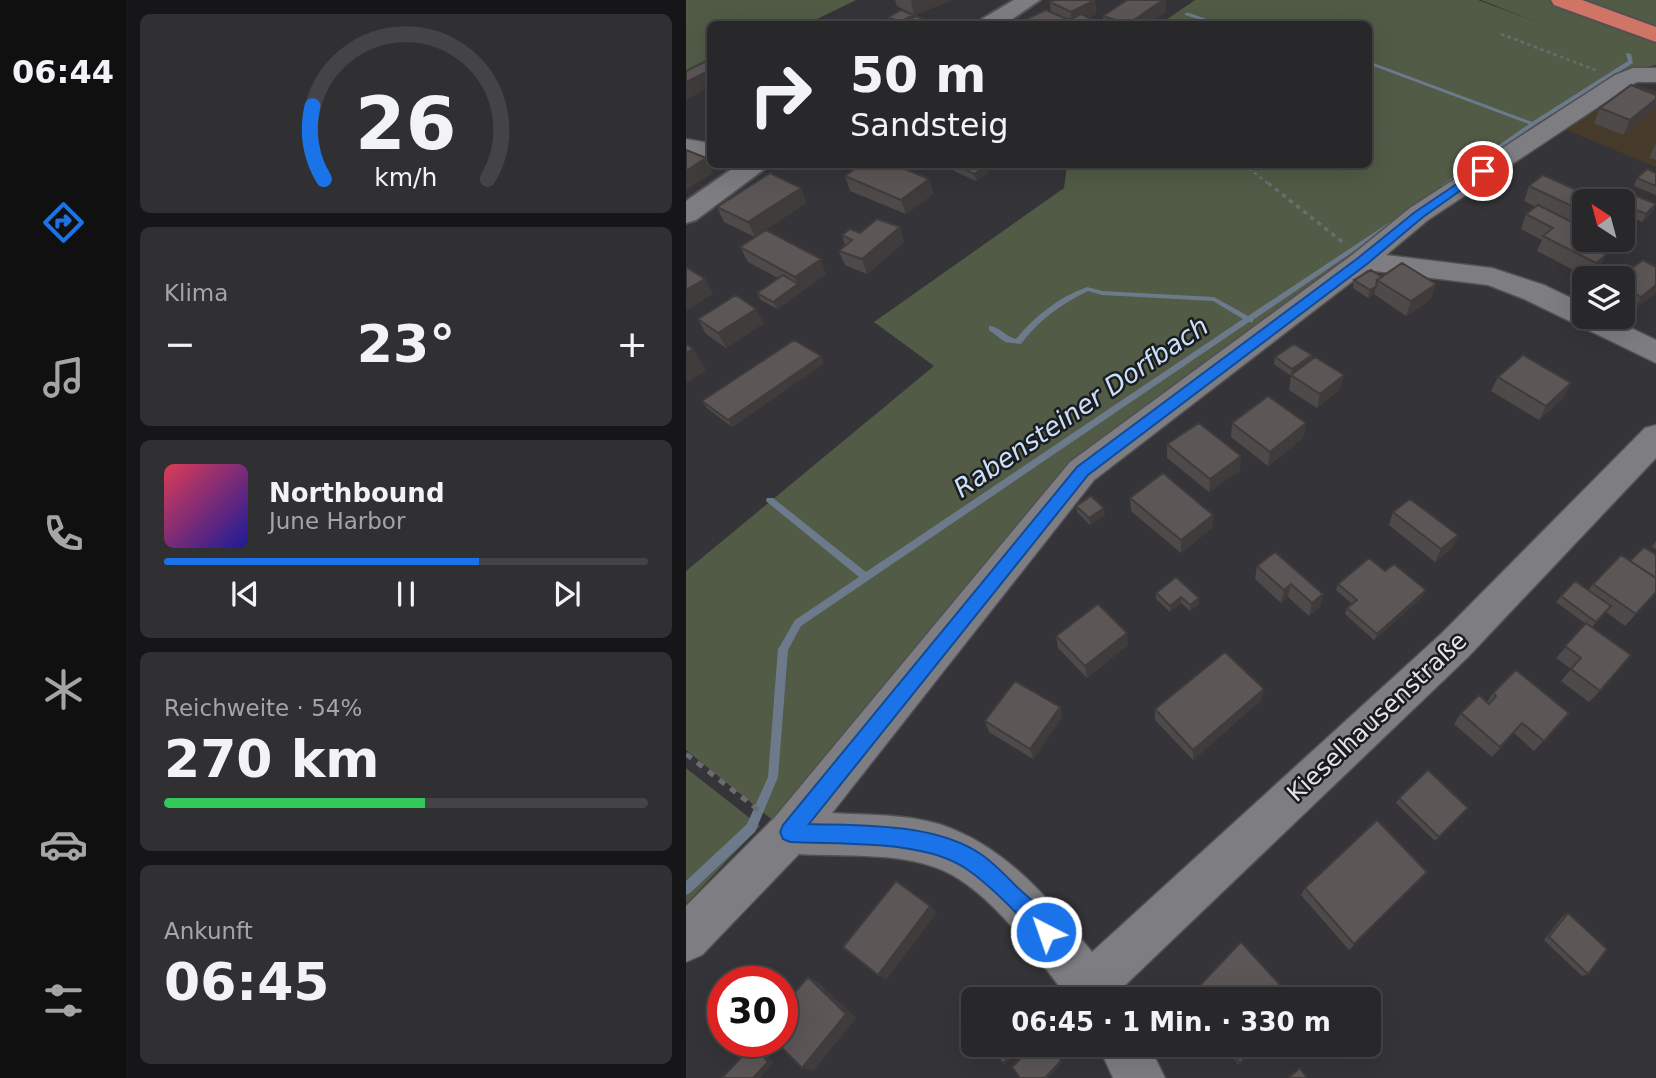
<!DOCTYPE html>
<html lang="de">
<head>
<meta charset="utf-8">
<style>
  :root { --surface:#28272a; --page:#302f32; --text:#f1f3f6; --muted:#a5a5a8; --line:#444447; --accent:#1a73e8 }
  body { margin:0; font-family:"DejaVu Sans",sans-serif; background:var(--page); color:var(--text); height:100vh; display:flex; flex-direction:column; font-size:26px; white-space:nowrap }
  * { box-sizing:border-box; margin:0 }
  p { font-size:23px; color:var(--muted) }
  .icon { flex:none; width:38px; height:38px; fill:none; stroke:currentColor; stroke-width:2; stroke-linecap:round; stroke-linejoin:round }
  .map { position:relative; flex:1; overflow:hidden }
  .drawer { display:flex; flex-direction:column; gap:14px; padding:14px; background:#161517; width:560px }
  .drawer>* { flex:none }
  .hud { position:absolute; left:21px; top:21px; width:665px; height:147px; border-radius:10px; box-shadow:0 7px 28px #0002,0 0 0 2px var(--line); background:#28272a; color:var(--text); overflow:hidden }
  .needle { width:46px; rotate:324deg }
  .tools { position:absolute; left:886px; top:189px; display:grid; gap:14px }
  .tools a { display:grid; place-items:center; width:63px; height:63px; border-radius:10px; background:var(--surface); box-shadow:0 7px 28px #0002,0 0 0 2px var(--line); font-size:35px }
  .speed { position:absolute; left:21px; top:966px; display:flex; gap:14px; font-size:35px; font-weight:700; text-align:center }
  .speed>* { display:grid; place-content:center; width:91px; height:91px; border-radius:50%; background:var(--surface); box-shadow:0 7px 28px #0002,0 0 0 2px var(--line); line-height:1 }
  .speed .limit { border:10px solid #d22; background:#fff; color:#111 }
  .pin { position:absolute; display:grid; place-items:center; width:60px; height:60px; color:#fff; margin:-30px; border:4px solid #fff; border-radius:50%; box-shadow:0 2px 7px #0007 }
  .me { position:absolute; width:77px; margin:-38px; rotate:319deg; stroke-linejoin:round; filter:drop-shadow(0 0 5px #0008) }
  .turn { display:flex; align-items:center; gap:24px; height:147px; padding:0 28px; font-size:32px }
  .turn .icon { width:91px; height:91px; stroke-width:2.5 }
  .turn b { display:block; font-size:49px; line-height:60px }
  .big { font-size:52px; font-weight:700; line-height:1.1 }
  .drawer .tile { flex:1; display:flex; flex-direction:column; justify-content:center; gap:10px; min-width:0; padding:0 24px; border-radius:10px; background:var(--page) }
  .drawer .dial { align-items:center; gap:0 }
  .dial svg { height:182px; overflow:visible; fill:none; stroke:var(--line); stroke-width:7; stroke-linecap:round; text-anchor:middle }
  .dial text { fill:var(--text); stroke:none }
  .song { display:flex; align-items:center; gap:21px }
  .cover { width:84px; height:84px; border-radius:10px; background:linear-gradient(135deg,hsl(350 70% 55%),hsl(240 70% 35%)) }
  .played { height:7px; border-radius:4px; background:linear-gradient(90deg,var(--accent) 65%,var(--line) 65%) }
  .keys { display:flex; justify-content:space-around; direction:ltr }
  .heat { display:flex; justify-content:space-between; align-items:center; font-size:38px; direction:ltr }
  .charge { height:10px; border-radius:5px; background:linear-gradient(90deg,#34c759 54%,var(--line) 0) }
  .trip { position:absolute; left:275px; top:987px; width:420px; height:70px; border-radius:10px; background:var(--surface); box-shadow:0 7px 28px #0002,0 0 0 2px var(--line); font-weight:700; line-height:70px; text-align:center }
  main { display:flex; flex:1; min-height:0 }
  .dock { display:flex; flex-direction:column; width:126px; justify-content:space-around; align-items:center; background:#101011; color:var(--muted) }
  .dock .icon { width:49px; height:49px }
  .dock .active { color:var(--accent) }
  .dock b { font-size:32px; color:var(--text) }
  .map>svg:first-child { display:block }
  .industrial { fill:#463a2b }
  .green { fill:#515b46 }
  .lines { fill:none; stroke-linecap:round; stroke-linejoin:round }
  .stream { fill:#6c7a8c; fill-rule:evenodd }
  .minor-casing { stroke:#515154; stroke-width:3 }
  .tertiary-casing { stroke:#515154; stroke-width:4 }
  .motorway-casing { stroke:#515154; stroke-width:4 }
  .path-far2 { stroke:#6c6b6f; stroke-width:2.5; stroke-dasharray:3.5 3.5; stroke-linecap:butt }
  .path-far1 { stroke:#6c6b6f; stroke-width:3.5; stroke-dasharray:4.5 4.5; stroke-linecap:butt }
  .path { stroke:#6c6b6f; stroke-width:5; stroke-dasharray:7 7; stroke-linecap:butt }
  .minor { fill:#7e7d82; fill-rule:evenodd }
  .tertiary { fill:#7e7d82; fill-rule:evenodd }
  .motorway { fill:#d07566; fill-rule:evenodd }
  .wall { fill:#4f4a4a }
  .shaded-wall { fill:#403c3c }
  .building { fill:#5c5656; stroke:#403c3c; stroke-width:2 }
  .route { fill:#1a73e8; stroke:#114b97; stroke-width:2 }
  .labels { text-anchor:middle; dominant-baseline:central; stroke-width:5; stroke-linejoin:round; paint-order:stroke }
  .street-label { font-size:24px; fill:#e6e6e8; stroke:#1c1c1e }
  .water-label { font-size:26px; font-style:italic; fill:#c9e1fd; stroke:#1c1c1e }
</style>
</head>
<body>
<main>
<nav class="dock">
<b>06:44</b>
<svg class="icon active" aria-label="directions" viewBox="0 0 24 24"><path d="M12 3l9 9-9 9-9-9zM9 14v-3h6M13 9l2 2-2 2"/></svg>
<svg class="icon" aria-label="music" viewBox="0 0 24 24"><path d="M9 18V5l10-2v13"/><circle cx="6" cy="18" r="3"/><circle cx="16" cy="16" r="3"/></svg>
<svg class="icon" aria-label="phone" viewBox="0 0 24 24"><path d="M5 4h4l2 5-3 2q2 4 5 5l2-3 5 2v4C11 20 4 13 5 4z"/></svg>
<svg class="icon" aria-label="climate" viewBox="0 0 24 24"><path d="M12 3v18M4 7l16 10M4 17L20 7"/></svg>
<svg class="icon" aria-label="car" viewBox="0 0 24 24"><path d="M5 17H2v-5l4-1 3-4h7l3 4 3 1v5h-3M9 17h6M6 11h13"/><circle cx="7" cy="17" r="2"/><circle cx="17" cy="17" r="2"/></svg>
<svg class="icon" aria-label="filters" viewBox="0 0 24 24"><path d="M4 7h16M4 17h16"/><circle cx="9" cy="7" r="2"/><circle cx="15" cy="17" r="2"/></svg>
</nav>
<section class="drawer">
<div class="tile dial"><svg viewBox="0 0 100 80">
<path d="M14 69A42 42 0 1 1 86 69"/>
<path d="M14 69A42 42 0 0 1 9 37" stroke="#1a73e8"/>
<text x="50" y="56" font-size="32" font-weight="700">26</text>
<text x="50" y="72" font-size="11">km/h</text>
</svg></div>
<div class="tile"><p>Klima</p>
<div class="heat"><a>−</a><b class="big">23°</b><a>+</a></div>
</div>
<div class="tile">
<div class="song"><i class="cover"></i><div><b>Northbound</b><p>June Harbor</p></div></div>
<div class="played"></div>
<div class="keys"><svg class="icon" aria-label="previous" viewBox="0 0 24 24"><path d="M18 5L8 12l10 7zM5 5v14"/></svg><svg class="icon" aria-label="pause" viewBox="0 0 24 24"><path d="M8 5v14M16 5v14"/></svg><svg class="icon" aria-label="next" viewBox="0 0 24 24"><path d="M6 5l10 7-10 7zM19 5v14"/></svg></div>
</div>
<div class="tile"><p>Reichweite · 54%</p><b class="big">270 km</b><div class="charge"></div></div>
<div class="tile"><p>Ankunft</p><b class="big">06:45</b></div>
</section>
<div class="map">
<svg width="970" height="1078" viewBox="0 0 970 1078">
  <rect width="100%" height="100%" fill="#353438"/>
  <path class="industrial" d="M 941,81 L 970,92 L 970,167 L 873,127 Z"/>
  <path class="green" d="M 0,0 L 170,0 L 121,24 L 24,24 L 24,74 L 0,86 Z
    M 509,0 L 792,0 L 851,22 L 795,0 L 970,0 L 970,65 L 939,71 L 847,124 L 384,476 L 89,822 L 0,750 L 0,571 L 248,366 L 188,322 L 378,188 L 381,165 L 682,164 L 682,24 L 474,24 Z
    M 0,768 L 74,826 L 0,904 Z"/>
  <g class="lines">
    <path class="stream" d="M 499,13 L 503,13 L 535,24 L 528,24 L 499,15 Z
      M 940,53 L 945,54 L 947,63 L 849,125 L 758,188 L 755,186 L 756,185 L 843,124 L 682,64 L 682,61 L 846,122 L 942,61 Z
      M 710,218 L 713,220 L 712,221 L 567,320 L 567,322 L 563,322 L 115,626 L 102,650 L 92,777 L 69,832 L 4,893 L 0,895 L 0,881 L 61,824 L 82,777 L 92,649 L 94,646 L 109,620 L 173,577 L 81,502 L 80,500 L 81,498 L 87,498 L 180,572 L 557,319 L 527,301 L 416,295 L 402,291 C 375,304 353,320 335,344 L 319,342 L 303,330 L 303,326 C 313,326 320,337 330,339 C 349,316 373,297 401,287 L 416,291 L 528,297 L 562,316 Z"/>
    <defs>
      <path id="minor" d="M 947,68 L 970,68 L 970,82 L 951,82 L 945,85 L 742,220 L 700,255 L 806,268 L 858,285 L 898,304 L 898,317 L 922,317 L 970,340 L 970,363 L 838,299 L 802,285 L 681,270 L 408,480 L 146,813 C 182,815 219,814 253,824 C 320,846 363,899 406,952 L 756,633 L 959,428 L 970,425 L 970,458 L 782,657 L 431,993 L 434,999 L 383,999 C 350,957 303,887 251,868 C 209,852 157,857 113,854 L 16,955 L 0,962 L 0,906 L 89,817 L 384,462 L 666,255 L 724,208 L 929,75 Z
        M 0,139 L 24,143 L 24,157 L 0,153 Z
        M 412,1045 L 463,1045 L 479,1078 L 427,1078 Z"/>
      <path id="tertiary" d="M 328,0 L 354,0 L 319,24 L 293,24 L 296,19 Z
        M 53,164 L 85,164 L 10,220 L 0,223 L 0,201 Z"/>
      <path id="motorway" d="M 865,0 L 896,0 L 970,27 L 970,42 L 868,5 Z"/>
    </defs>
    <use href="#minor" class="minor-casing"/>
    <use href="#tertiary" class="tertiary-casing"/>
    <use href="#motorway" class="motorway-casing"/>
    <path class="path-far2" d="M 815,34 L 912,71
      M 557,164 L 584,185"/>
    <path class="path-far1" d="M 582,183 L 659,244"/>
    <path class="path" d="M 0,754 L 75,812"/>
    <use href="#minor" class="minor"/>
    <use href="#tertiary" class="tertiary"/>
    <use href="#motorway" class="motorway"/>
  </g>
  <path class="wall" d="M 209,0 L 264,0 L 264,1 L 228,15 L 211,6 Z
    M 409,0 L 410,14 L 403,18 L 406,24 L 341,24 L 340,19 L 365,12 L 364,2 Z
    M 441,0 L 480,0 L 480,12 L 463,24 L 417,24 L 417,16 Z
    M 227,15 L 228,17 L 250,24 L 204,24 L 202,17 Z
    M 24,60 L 24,87 L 0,100 L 0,71 Z
    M 970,95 L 970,105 L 967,111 L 937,135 L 908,123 L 914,108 Z
    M 970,143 L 970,160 L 963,158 Z
    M 261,164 L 298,164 L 300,166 L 302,173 L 290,181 L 262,168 Z
    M 970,173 L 970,195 L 948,186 L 951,178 Z
    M 159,176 L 243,179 L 247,194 L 220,214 L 164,191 Z
    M 843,186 L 902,201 L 898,211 L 885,222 L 918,240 L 913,251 L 913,270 L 903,278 L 851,251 L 856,240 L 835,229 L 840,214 L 850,207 L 838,201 Z
    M 115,188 L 120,203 L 69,237 L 38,222 L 31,207 Z
    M 926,200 L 970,204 L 966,212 L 956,222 L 936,213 L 936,201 L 926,201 Z
    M 214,227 L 218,242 L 181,274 L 159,265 L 153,251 L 159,246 L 156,235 Z
    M 54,247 L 140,274 L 91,309 L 75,300 L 71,293 L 92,278 L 62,262 Z
    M 970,267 L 970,293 L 947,311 L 936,306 L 936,278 Z
    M 696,277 L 745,299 L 720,316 L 688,294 L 682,298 L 667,288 L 668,280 Z
    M 12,319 L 78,323 L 40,348 L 20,334 Z
    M 626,355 L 625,360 L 654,389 L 631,408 L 603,390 L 605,376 L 588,364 L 589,357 Z
    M 138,363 L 46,427 L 21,408 L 16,401 Z
    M 812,377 L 878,397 L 853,420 L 805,391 Z
    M 546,423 L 620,423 L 617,438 L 582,466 L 545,437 Z
    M 481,444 L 554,470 L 523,492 L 481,458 Z
    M 444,498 L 527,515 L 526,528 L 495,553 L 445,511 Z
    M 390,506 L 419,515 L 404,525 L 391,512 Z
    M 707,512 L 772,535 L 766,548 L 749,562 L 703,525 Z
    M 970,541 L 970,549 L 966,547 Z
    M 970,554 L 970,592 L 939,626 L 920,612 L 906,627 L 914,691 L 903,702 L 875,681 L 885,669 L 870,658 L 900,624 L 870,602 L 875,596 L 902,590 L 907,584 L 944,561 Z
    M 571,566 L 637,594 L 634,607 L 623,616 L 602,597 L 595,603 L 569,579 Z
    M 699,571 L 740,590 L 737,596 L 688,640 L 659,614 L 661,608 L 666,604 L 650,590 L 652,584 Z
    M 470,593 L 513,598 L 513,604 L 504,611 L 495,603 L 484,612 L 470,599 Z
    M 370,636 L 442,645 L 401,678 L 372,648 Z
    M 578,689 L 575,700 L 507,760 L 469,720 L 469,709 Z
    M 807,693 L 883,713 L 848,751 L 828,733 L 806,757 L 768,724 L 775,713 L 801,702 Z
    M 374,707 L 376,717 L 347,759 L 303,732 L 299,721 Z
    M 713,798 L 782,808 L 749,841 L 710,803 Z
    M 734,879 L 663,950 L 615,895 L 619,888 Z
    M 882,913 L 902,974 L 896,976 L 858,940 L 877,916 Z
    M 536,1045 L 570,1045 L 553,1065 Z"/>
  <path class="shaded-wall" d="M 228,0 L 264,0 L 264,1 L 228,15 L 225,1 Z
    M 409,0 L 410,14 L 393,22 L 385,19 L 385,12 Z
    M 474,0 L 480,0 L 480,12 L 463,24 L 442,24 Z
    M 227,15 L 229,23 L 214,24 L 214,22 Z
    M 405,19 L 406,24 L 396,24 Z
    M 20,72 L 24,82 L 24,87 L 0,100 L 0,82 Z
    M 970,99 L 970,105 L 967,111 L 937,135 L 944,120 Z
    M 20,158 L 27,173 L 0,190 L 0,171 Z
    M 300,166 L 302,173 L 290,181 L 288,174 Z
    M 243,179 L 247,194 L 220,214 L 215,200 Z
    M 115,188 L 120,203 L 69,237 L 62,222 Z
    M 898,202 L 898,211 L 884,223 L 890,208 Z
    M 970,204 L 966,212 L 956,222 L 960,214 Z
    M 214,227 L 218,242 L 181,274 L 176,259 Z
    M 918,240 L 911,254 L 907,248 Z
    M 920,255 L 913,270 L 903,278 L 910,263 Z
    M 135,259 L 140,274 L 91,309 L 87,302 L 112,284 L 109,277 Z
    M 19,279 L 27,294 L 0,311 L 0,290 Z
    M 750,284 L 745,299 L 720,316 L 725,301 Z
    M 970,285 L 970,293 L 947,311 L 955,297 Z
    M 690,287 L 688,294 L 682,298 L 684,290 Z
    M 70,309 L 78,323 L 40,348 L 32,333 Z
    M 7,349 L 20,370 L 0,383 L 0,353 Z
    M 626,355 L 624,363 L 605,377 L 606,369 Z
    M 135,356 L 138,363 L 46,427 L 42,420 Z
    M 658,375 L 654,389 L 631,408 L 634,394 Z
    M 885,383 L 878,397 L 853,420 L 860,406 Z
    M 620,423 L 617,438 L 582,466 L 584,452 Z
    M 555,456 L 554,470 L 523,492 L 524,479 Z
    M 418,508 L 419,515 L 404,525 L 403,518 Z
    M 527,515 L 526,528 L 495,553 L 495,540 Z
    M 772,535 L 766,548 L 749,562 L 755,549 Z
    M 605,584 L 602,597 L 595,603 L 598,590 Z
    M 740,590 L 737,596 L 688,640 L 691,634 Z
    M 637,594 L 634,607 L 623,616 L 626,603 Z
    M 495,597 L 495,603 L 484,612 L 484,606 Z
    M 513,598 L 513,604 L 504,611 L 504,605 Z
    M 441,633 L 442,645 L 401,678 L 399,666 Z
    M 578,689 L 575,700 L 507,760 L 507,750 Z
    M 374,707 L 376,717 L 347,759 L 344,749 Z
    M 244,906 L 251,913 L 200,980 L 192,975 Z
    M 122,977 L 132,982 L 170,1018 L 127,1071 L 116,1068 Z
    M 67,1045 L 74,1046 L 88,1063 L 74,1078 L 67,1078 Z
    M 336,1045 L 340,1045 L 319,1064 L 317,1063 Z
    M 363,1045 L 377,1062 L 362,1078 L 359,1078 Z"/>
  <path class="building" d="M 369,0 L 409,0 L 385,12 L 364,2 Z
    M 441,0 L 477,0 L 442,24 L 417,16 Z
    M 215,10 L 227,15 L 214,22 L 202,17 Z
    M 360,10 L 392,24 L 351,24 L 340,19 Z
    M 395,14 L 405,19 L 396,24 L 385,19 Z
    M 230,16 L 250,24 L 215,24 Z
    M 170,21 L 178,24 L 164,24 Z
    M 24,59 L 24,74 L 20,72 L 0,82 L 0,71 Z
    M 945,85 L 970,95 L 970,99 L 944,120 L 914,108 Z
    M 0,150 L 20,158 L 0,171 Z
    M 176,164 L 207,164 L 243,179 L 215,200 L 159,176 Z
    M 269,164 L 298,164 L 300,166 L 288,174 Z
    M 961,169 L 970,173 L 970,186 L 951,178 Z
    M 84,173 L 115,188 L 62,222 L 31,207 Z
    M 857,175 L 904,196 L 890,208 L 843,186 Z
    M 936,190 L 970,204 L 960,214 L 936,204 L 936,201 L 930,201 L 926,200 Z
    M 852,205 L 898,228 L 898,240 L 917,240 L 907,248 L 920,255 L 910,263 L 857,236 L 867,228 L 840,214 Z
    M 191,219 L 214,227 L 176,259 L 153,251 L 166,240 L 156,235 L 164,229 L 174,233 Z
    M 80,230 L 135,259 L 109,277 L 54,247 Z
    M 957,260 L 970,267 L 970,285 L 955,297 L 936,286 L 936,278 L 933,278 Z
    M 716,263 L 750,284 L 725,301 L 691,280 Z
    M 0,267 L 19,279 L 0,290 Z
    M 685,270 L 696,277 L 691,280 L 690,287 L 684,290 L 668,280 Z
    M 97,275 L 112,284 L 87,302 L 71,293 Z
    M 50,295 L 70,309 L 32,333 L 12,319 Z
    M 108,340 L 135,356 L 42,420 L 16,401 Z
    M 0,344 L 7,349 L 0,353 Z
    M 608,344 L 626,355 L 606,369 L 589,357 Z
    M 837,355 L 885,383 L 860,406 L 812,377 Z
    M 629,357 L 658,375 L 634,394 L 605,375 Z
    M 582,396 L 620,423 L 584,452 L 546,423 Z
    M 513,423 L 555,456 L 524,479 L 481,444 Z
    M 477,473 L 527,515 L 495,540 L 444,498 Z
    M 405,496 L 418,508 L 403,518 L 390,506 Z
    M 724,499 L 772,535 L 755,549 L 707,512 Z
    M 958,547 L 970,555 L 970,578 L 944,561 Z
    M 589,552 L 637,594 L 626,603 L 605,584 L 598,590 L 571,566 Z
    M 935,555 L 970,578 L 970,592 L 950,614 L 907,584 Z
    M 683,558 L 699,571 L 708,564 L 740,590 L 691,634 L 661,608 L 671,600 L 652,584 Z
    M 490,577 L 513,598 L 504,605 L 495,597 L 484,606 L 470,593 Z
    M 889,581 L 925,606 L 910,622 L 875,596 Z
    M 412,604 L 441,633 L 399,666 L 370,636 Z
    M 900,623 L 945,655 L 914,691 L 885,669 L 895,658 L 879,646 Z
    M 539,652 L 578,689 L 507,750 L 469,709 Z
    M 830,670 L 883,713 L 858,741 L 836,723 L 814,747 L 775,713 L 793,695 L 803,704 L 810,696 L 807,693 Z
    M 329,681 L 374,707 L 344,749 L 299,721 Z
    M 742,770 L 782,808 L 753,837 L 713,798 Z
    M 691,820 L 741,872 L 668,944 L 619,888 Z
    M 210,881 L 244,906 L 192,975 L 157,947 Z
    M 882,913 L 921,949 L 902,974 L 863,937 Z
    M 555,942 L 607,999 L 501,999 Z
    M 122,977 L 160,1014 L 116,1068 L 89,1041 L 96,1041 L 96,1007 Z
    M 67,1045 L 82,1062 L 67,1078 L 36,1078 Z
    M 304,1045 L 336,1045 L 317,1063 Z
    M 349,1045 L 363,1045 L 375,1061 L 359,1078 L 334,1078 L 326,1067 Z
    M 538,1045 L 570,1045 L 554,1063 Z
    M 614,1068 L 621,1078 L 602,1078 Z"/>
  <path class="route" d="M 793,169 L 802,171 L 737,217 L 681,264 L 402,475 L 123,824 C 178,826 250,823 296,855 C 309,864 321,877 332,888 C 347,901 363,914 371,932 L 368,940 L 360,943 C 350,938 346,929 338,921 C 321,903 302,884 282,870 C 240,839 155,845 104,842 L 97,839 L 94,832 L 97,825 L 391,467 L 672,258 L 729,212 Z"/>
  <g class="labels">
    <g class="street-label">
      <text transform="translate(691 717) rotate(-43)">Kieselhausenstraße</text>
    </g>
    <g class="water-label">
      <text transform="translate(395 407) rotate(-34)">Rabensteiner Dorfbach</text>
    </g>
  </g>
</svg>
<div class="tools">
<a><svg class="needle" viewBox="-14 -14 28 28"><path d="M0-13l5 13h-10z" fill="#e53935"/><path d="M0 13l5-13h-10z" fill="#a5a5a8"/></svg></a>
<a><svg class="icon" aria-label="layers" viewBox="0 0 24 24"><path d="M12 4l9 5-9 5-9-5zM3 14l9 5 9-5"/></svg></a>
</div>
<div class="speed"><div class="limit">30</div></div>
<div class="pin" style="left:797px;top:171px;background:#d93025"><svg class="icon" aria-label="arrive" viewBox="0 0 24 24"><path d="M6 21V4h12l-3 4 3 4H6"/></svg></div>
<svg class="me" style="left:360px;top:932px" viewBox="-20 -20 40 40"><circle r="17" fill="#1a73e8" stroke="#fff" stroke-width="3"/><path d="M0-11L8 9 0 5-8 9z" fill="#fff"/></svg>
<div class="trip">06:45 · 1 Min. · 330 m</div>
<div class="hud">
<div class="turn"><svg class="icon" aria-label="right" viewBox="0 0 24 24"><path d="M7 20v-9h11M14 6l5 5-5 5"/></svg><div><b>50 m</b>Sandsteig</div></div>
</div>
</div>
</main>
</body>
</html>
